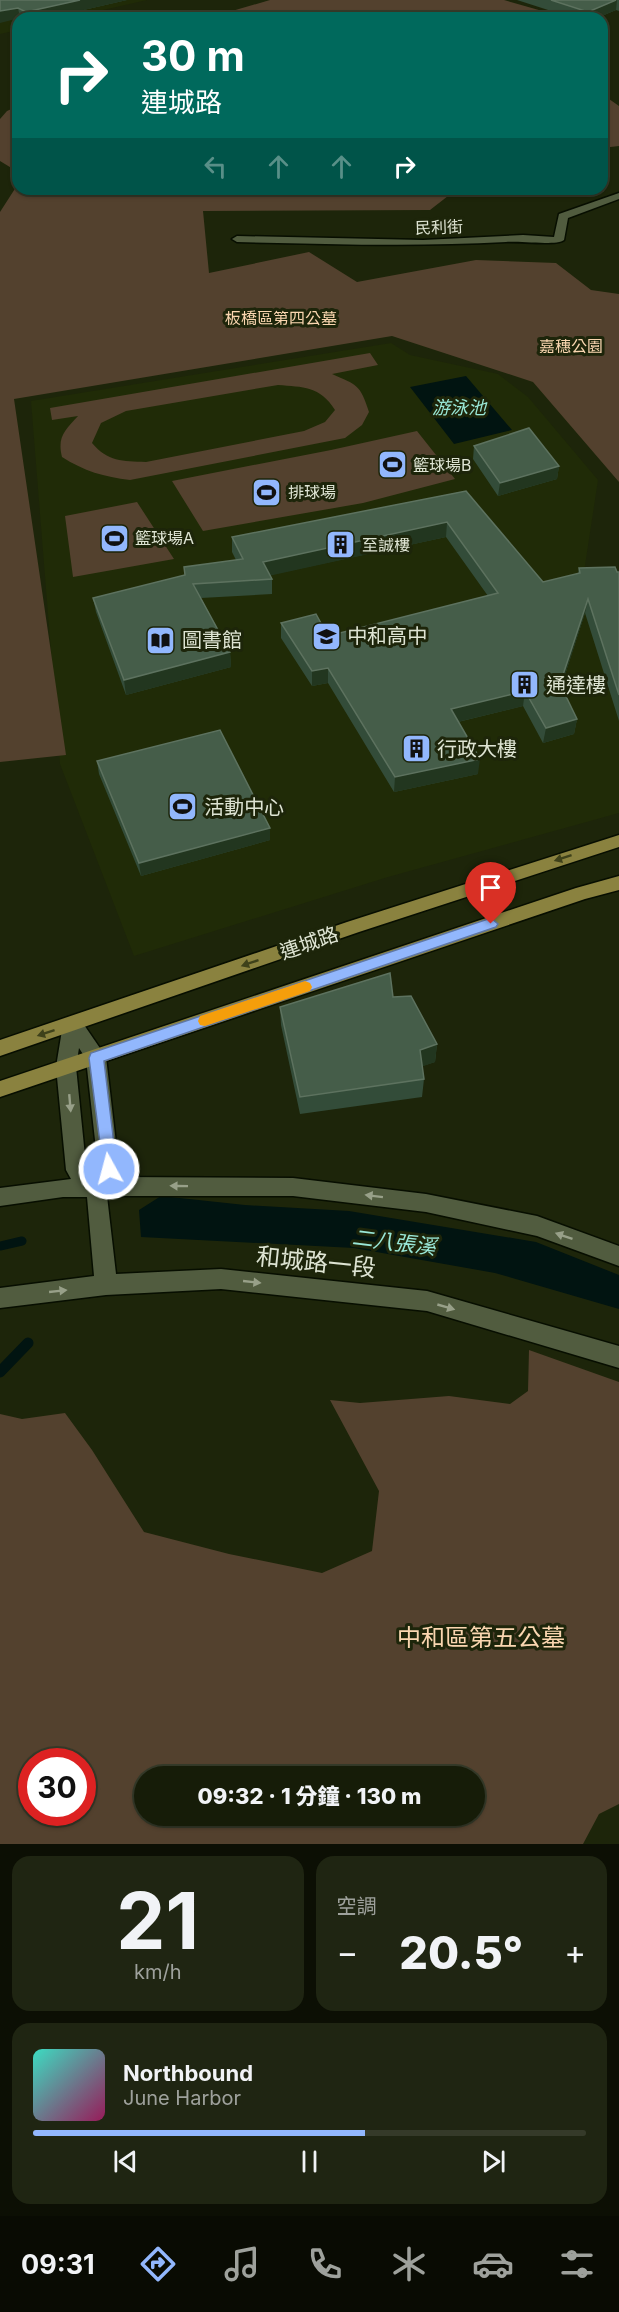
<!DOCTYPE html>
<html lang="zh-TW">
<head>
<meta charset="utf-8">
<style>
  :root { --surface:#161c08; --page:#1f2512; --text:#f1f3f6; --muted:#9ea19c; --line:#353a29; --accent:#92b7fd }
  body { margin:0; font-family:Inter,"Noto Sans TC",sans-serif; background:var(--page); color:var(--text); height:100vh; display:flex; flex-direction:column; font-size:22px; white-space:nowrap }
  * { box-sizing:border-box; margin:0 }
  p { font-size:20px; color:var(--muted) }
  .icon { flex:none; width:33px; height:33px; fill:none; stroke:currentColor; stroke-width:2; stroke-linecap:round; stroke-linejoin:round }
  .map { position:relative; height:1844px; overflow:hidden }
  .panel { display:flex; flex-direction:column; gap:12px; padding:12px; background:#0c0f04; flex:1 }
  .panel>* { flex:none }
  .banner { position:absolute; left:12px; top:12px; width:596px; height:183px; border-radius:18px; box-shadow:0 2px 4px #0004,0 0 0 2px var(--line); background:#00695c; color:#fff; overflow:hidden }
  .speed { position:absolute; left:18px; top:1748px; display:flex; gap:12px; font-size:30px; font-weight:700; text-align:center }
  .speed>* { display:grid; place-content:center; width:78px; height:78px; border-radius:50%; background:var(--surface); box-shadow:0 2px 4px #0004,0 0 0 2px var(--line); line-height:1 }
  .speed .limit { border:9px solid #d22; background:#fff; color:#111 }
  .pin { position:absolute; display:grid; place-items:center; width:51px; height:51px; color:#fff; margin:-62px -26px; border-radius:50% 50% 50% 0; rotate:-45deg; box-shadow:0 0 6px #0007 }
  .pin .icon { rotate:45deg }
  .me { position:absolute; width:66px; margin:-33px; rotate:353deg; stroke-linejoin:round; filter:drop-shadow(0 0 4px #0008) }
  .turn { display:flex; align-items:center; gap:21px; height:126px; padding:0 30px; font-size:27px }
  .turn .icon { width:78px; height:78px; stroke-width:2.5 }
  .turn b { display:block; font-size:42px; line-height:51px }
  .lanes { display:flex; align-items:center; height:57px; padding:0 30px; background:#0003; justify-content:center; gap:30px; direction:ltr }
  .lanes .off { opacity:.35 }
  .big { font-size:45px; font-weight:800; line-height:1.1 }
  .panel .widget { flex:1; display:flex; flex-direction:column; justify-content:center; gap:9px; min-width:0; padding:0 21px; border-radius:18px; background:var(--page) }
  .panel .dial { align-items:center; gap:0 }
  .dial b { font-size:78px; line-height:1 }
  .song { display:flex; align-items:center; gap:18px }
  .cover { width:72px; height:72px; border-radius:9px; background:linear-gradient(135deg,hsl(170 70% 55%),hsl(330 70% 35%)) }
  .played { height:6px; border-radius:3px; background:linear-gradient(90deg,var(--accent) 60%,var(--line) 60%) }
  .keys { display:flex; justify-content:space-around; direction:ltr }
  .heat { display:flex; justify-content:space-between; align-items:center; font-size:33px; direction:ltr }
  .panel .tiles { flex:1; display:grid; gap:12px; grid-template-columns:1fr 1fr }
  .widget:last-child { grid-column:span 2 }
  .trip { position:absolute; left:134px; top:1766px; width:351px; height:60px; border-radius:30px; background:var(--surface); box-shadow:0 2px 4px #0004,0 0 0 2px var(--line); font-weight:800; line-height:60px; text-align:center }
  .dock { display:flex; height:96px; justify-content:space-around; align-items:center; background:#090b03; color:var(--muted) }
  .dock .icon { width:42px; height:42px }
  .dock .current { color:var(--accent) }
  .dock b { font-size:27px; color:var(--text) }
  .map>svg:first-child { display:block }
  .built { fill:#202b07 }
  .green { fill:#53412e; fill-rule:evenodd }
  .water { fill:#011411 }
  .lines { fill:none; stroke-linecap:round; stroke-linejoin:round }
  .stream-far1 { stroke:#011411; stroke-width:9 }
  .stream { stroke:#011411; stroke-width:11 }
  .minor-casing { stroke:#070e00; stroke-width:3 }
  .major-casing { stroke:#070e00; stroke-width:3 }
  .minor { fill:#515c3f; fill-rule:evenodd }
  .major { fill:#8a823f; fill-rule:evenodd }
  .wall { fill:#334c39 }
  .shaded-wall { fill:#22361f }
  .building { fill:#455d49; stroke:#5d725f; stroke-width:1.5 }
  .oneway { fill:#3e411a }
  .oneway2 { fill:#98a089 }
  .route { fill:#92b7fd; stroke:#5f77a4; stroke-width:1.5 }
  .slow { fill:#f59e0b }
  .labels { text-anchor:middle; dominant-baseline:central; stroke-width:6; stroke-linejoin:round; paint-order:stroke }
  .far-street-label { font-size:16px; fill:#dee4d3; stroke:#1d250a }
  .far-park-label { font-size:16px; fill:#fad6b0; stroke:#1d250a }
  .far-poi-label { font-size:16px; fill:#dee4d3; stroke:#1d250a; text-anchor:start }
  .far-water-label { font-size:18px; font-style:italic; fill:#9ae8d8; stroke:#1d250a }
  .poi-label { font-size:20px; fill:#dee4d3; stroke:#1d250a; text-anchor:start }
  .street-label { font-size:20px; fill:#dee4d3; stroke:#1d250a }
  .water-label { font-size:21px; font-style:italic; fill:#9ae8d8; stroke:#1d250a }
  .near-street-label { font-size:24px; fill:#dee4d3; stroke:#1d250a }
  .near-park-label { font-size:24px; fill:#fad6b0; stroke:#1d250a }
</style>
</head>
<body>
<div class="map">
<svg width="619" height="1844" viewBox="0 0 619 1844">
  <rect width="100%" height="100%" fill="#1d250a"/>
  <path class="built" d="M 0,0 L 147,0 L 68,18 L 18,18 L 18,30 L 0,34 Z
    M 391,343 L 410,355 L 498,374 L 528,397 L 598,480 L 584,572 L 619,699 L 619,813 L 388,877 L 134,956 L 60,764 L 31,401 Z"/>
  <path class="green" d="M 270,0 L 504,0 L 567,18 L 208,18 Z
    M 602,94 L 619,106 L 619,146 L 602,148 Z
    M 18,106 L 18,172 L 0,161 L 0,119 L 7,111 Z
    M 18,184 L 18,189 L 457,189 L 430,210 L 203,211 L 209,273 L 309,252 L 357,282 L 476,260 L 556,263 L 591,290 L 619,294 L 619,482 L 533,382 L 392,336 L 14,399 L 66,755 L 0,762 L 0,212 Z
    M 370,353 L 378,365 L 332,374 C 357,385 360,384 369,412 L 362,425 L 345,438 L 130,480 C 104,477 84,471 62,457 C 57,437 65,430 78,416 L 52,420 L 50,408 ZM 278,385 C 303,387 320,386 335,410 L 325,422 L 304,431 L 146,462 C 122,461 108,462 92,443 L 101,423 L 126,411 Z
    M 417,431 L 455,479 L 363,503 L 203,531 L 172,481 L 331,450 Z
    M 137,502 L 174,559 L 73,577 L 65,516 Z
    M 529,1350 L 619,1382 L 619,1804 L 599,1814 L 583,1844 L 0,1844 L 0,1414 L 22,1419 L 65,1413 L 92,1450 L 144,1532 L 229,1554 L 322,1573 L 372,1551 L 379,1491 L 330,1400 L 360,1403 L 449,1396 L 510,1404 L 528,1391 ZM 32,1761 L 82,1761 L 82,1812 L 32,1812 ZM 144,1776 L 474,1776 L 474,1815 L 144,1815 Z"/>
  <path class="water" d="M 466,376 L 512,430 L 454,444 L 410,387 Z
    M 161,1196 L 245,1205 L 349,1211 L 536,1242 L 619,1275 L 619,1309 L 495,1273 L 354,1248 L 141,1237 L 139,1210 Z"/>
  <g class="lines">
    <path class="stream-far1" d="M 0,1246 L 22,1241"/>
    <path class="stream" d="M 0,1372 L 28,1343"/>
    <defs>
      <path id="minor" d="M 619,193 L 619,199 L 568,218 L 564,240 C 557,246 519,241 506,242 C 416,247 327,244 237,242 L 232,239 L 237,236 L 423,240 L 523,235 L 554,237 L 559,214 Z
        M 73,1016 L 80,1019 L 106,1057 L 119,1169 L 115,1177 L 293,1178 L 426,1194 L 537,1216 L 619,1246 L 619,1266 L 537,1236 L 426,1212 L 293,1196 L 107,1196 L 116,1274 L 221,1269 L 427,1291 L 619,1346 L 619,1368 L 427,1311 L 221,1289 L 106,1295 L 0,1308 L 0,1288 L 94,1276 L 87,1197 L 63,1197 L 0,1206 L 0,1188 L 71,1179 L 66,1170 L 56,1067 L 63,1024 L 66,1019 ZM 79,1048 L 86,1059 L 98,1167 L 94,1173 L 86,1166 L 76,1067 Z"/>
      <path id="major" d="M 619,835 L 619,847 L 359,932 L 0,1056 L 0,1040 L 347,922 Z
        M 619,876 L 619,890 L 585,899 L 0,1097 L 0,1081 L 576,888 Z"/>
    </defs>
    <use href="#minor" class="minor-casing"/>
    <use href="#major" class="major-casing"/>
    <use href="#minor" class="minor"/>
    <use href="#major" class="major"/>
  </g>
  <path class="wall" d="M 0,0 L 127,0 L 49,18 L 18,18 Z
    M 517,0 L 619,0 L 619,11 L 616,10 L 597,18 L 573,18 Z
    M 474,446 L 559,466 L 557,479 L 498,496 L 473,459 Z
    M 466,491 L 543,582 L 578,574 L 579,568 L 619,572 L 619,721 L 585,613 L 561,687 L 577,719 L 574,734 L 543,743 L 523,706 L 458,722 L 478,774 L 394,792 L 328,683 L 312,686 L 281,638 L 281,623 L 328,636 L 488,596 L 446,537 L 270,575 L 272,579 L 272,594 L 201,598 L 230,652 L 231,667 L 126,695 L 96,612 L 93,598 L 185,575 L 236,560 L 232,552 L 232,537 Z
    M 97,761 L 270,828 L 270,840 L 141,876 L 99,774 Z
    M 393,997 L 437,1044 L 435,1062 L 422,1066 L 424,1079 L 422,1097 L 300,1114 L 281,1025 L 280,1007 Z"/>
  <path class="shaded-wall" d="M 80,0 L 127,0 L 49,18 L 27,18 L 26,12 Z
    M 616,0 L 617,0 L 616,10 L 597,18 L 587,18 L 588,12 Z
    M 18,8 L 20,18 L 0,23 L 0,11 Z
    M 559,466 L 557,479 L 498,496 L 500,483 Z
    M 447,522 L 446,537 L 264,577 L 263,562 Z
    M 588,599 L 585,613 L 557,699 L 560,684 Z
    M 230,652 L 231,667 L 126,695 L 124,680 Z
    M 328,668 L 328,683 L 312,686 L 312,671 Z
    M 525,691 L 523,706 L 449,724 L 451,709 Z
    M 577,719 L 574,734 L 543,743 L 546,728 Z
    M 480,759 L 478,774 L 394,792 L 395,777 Z
    M 270,828 L 270,840 L 141,876 L 139,863 Z
    M 437,1044 L 435,1062 L 418,1068 L 420,1050 Z"/>
  <path class="building" d="M 0,0 L 80,0 L 26,12 L 18,8 L 0,11 Z
    M 551,0 L 616,0 L 588,12 Z
    M 529,428 L 559,466 L 500,483 L 474,446 Z
    M 466,491 L 543,582 L 580,573 L 579,568 L 615,567 L 617,572 L 619,572 L 619,695 L 588,599 L 560,684 L 577,719 L 546,728 L 525,691 L 451,709 L 480,759 L 395,777 L 328,668 L 312,671 L 281,623 L 316,614 L 328,636 L 498,593 L 447,522 L 263,562 L 272,579 L 193,584 L 230,652 L 124,680 L 93,598 L 185,575 L 184,567 L 243,559 L 232,537 Z
    M 220,730 L 270,828 L 139,863 L 97,761 Z
    M 390,973 L 393,997 L 411,996 L 437,1044 L 420,1050 L 424,1079 L 300,1097 L 280,1007 Z"/>
  <defs><path id="oneway-solid" d="M-6-.8H1V-3.2L6.5 0L1 3.2V.8H-6Z" transform="scale(1.5)"/></defs>
  <g class="oneway">
    <use href="#oneway-solid" transform="translate(563 858) rotate(162)"/>
    <use href="#oneway-solid" transform="translate(250 963) rotate(161)"/>
    <use href="#oneway-solid" transform="translate(46 1033) rotate(162)"/>
  </g>
  <g class="oneway2">
    <use href="#oneway-solid" transform="translate(70 1103) rotate(85)"/>
    <use href="#oneway-solid" transform="translate(179 1186) rotate(-179)"/>
    <use href="#oneway-solid" transform="translate(374 1196) rotate(-173)"/>
    <use href="#oneway-solid" transform="translate(564 1236) rotate(-161)"/>
    <use href="#oneway-solid" transform="translate(252 1282) rotate(6)"/>
    <use href="#oneway-solid" transform="translate(58 1291) rotate(-6)"/>
    <use href="#oneway-solid" transform="translate(446 1307) rotate(16)"/>
  </g>
  <path class="route" d="M 491,918 L 498,924 L 496,927 L 104,1061 L 117,1169 L 115,1174 L 109,1176 L 104,1174 L 89,1058 L 91,1053 Z"/>
  <path class="slow" d="M 305,981 L 310,983 L 312,987 L 310,991 L 205,1026 L 200,1025 L 198,1021 L 200,1016 Z"/>
  <defs>
    <symbol id="stadium-square" viewBox="-11 -11 22 22"><rect x="-9" y="-9" width="18" height="18" rx="4" fill="#92b7fd" stroke="#1d250a"/><path d="M0-5a6.5 5 0 1 0 0 10a6.5 5 0 1 0 0-10ZM-3.5-1.8h7v3.6h-7Z" fill="#111"/></symbol>
    <symbol id="building-square" viewBox="-11 -11 22 22"><rect x="-9" y="-9" width="18" height="18" rx="4" fill="#92b7fd" stroke="#1d250a"/><path d="M-4-6H4V6H1V3H-1V6H-4ZM-2.5-4.3h1.7v1.8h-1.7ZM.8-4.3h1.7v1.8H.8ZM-2.5-1h1.7V.8h-1.7ZM.8-1h1.7V.8H.8Z" fill="#111"/></symbol>
    <symbol id="school-square" viewBox="-11 -11 22 22"><rect x="-9" y="-9" width="18" height="18" rx="4" fill="#92b7fd" stroke="#1d250a"/><path d="M0-5L7-2L0 1L-7-2ZM-4 1L0 2.5L4 1V4Q0 6-4 4Z" fill="#111"/></symbol>
    <symbol id="library-square" viewBox="-11 -11 22 22"><rect x="-9" y="-9" width="18" height="18" rx="4" fill="#92b7fd" stroke="#1d250a"/><path d="M-6-4Q-3-5.5-.7-3.5V5Q-3 3-6 4ZM6-4Q3-5.5 .7-3.5V5Q3 3 6 4Z" fill="#111"/></symbol>
  </defs>
  <g fill-rule="evenodd">
    <use href="#stadium-square" x="376" y="448" width="33" height="33"/>
    <use href="#stadium-square" x="250" y="476" width="33" height="33"/>
    <use href="#stadium-square" x="98" y="522" width="33" height="33"/>
    <use href="#building-square" x="324" y="528" width="33" height="33"/>
    <use href="#school-square" x="310" y="620" width="33" height="33"/>
    <use href="#library-square" x="144" y="624" width="33" height="33"/>
    <use href="#building-square" x="508" y="668" width="33" height="33"/>
    <use href="#building-square" x="400" y="732" width="33" height="33"/>
    <use href="#stadium-square" x="166" y="790" width="33" height="33"/>
  </g>
  <g class="labels">
    <g class="far-street-label">
      <text transform="translate(439 227) rotate(-2)">民利街</text>
    </g>
    <g class="far-park-label">
      <text x="281" y="318">板橋區第四公墓</text>
      <text x="571" y="346">嘉穗公園</text>
    </g>
    <g class="far-poi-label">
      <text x="413" y="465">籃球場B</text>
      <text x="288" y="492">排球場</text>
      <text x="135" y="538">籃球場A</text>
      <text x="362" y="545">至誠樓</text>
    </g>
    <g class="far-water-label">
      <text x="459" y="407">游泳池</text>
    </g>
    <g class="poi-label">
      <text x="347" y="636">中和高中</text>
      <text x="182" y="640">圖書館</text>
      <text x="546" y="685">通達樓</text>
      <text x="437" y="749">行政大樓</text>
      <text x="204" y="807">活動中心</text>
    </g>
    <g class="street-label">
      <text transform="translate(309 943) rotate(-19)">連城路</text>
    </g>
    <g class="water-label">
      <text transform="translate(394 1242) rotate(7)">二八張溪</text>
    </g>
    <g class="near-street-label">
      <text transform="translate(316 1262) rotate(6)">和城路一段</text>
    </g>
    <g class="near-park-label">
      <text x="481" y="1637">中和區第五公墓</text>
    </g>
  </g>
</svg>
<div class="speed"><div class="limit">30</div></div>
<div class="pin" style="left:491px;top:924px;background:#d93025"><svg class="icon" aria-label="arrive" viewBox="0 0 24 24"><path d="M6 21V4h12l-3 4 3 4H6"/></svg></div>
<svg class="me" style="left:109px;top:1169px" viewBox="-20 -20 40 40"><circle r="17" fill="#92b7fd" stroke="#fff" stroke-width="3"/><path d="M0-11L8 9 0 5-8 9z" fill="#fff"/></svg>
<div class="trip">09:32 · 1 分鐘 · 130 m</div>
<div class="banner">
<div class="turn"><svg class="icon" aria-label="right" viewBox="0 0 24 24"><path d="M7 20v-9h11M14 6l5 5-5 5"/></svg><div><b>30 m</b>連城路</div></div>
<div class="lanes"><svg class="icon off" aria-label="left" viewBox="0 0 24 24"><path d="M17 20v-9H6M10 6l-5 5 5 5"/></svg><svg class="icon off" aria-label="ahead" viewBox="0 0 24 24"><path d="M12 20V5M6 11l6-6 6 6"/></svg><svg class="icon off" aria-label="ahead" viewBox="0 0 24 24"><path d="M12 20V5M6 11l6-6 6 6"/></svg><svg class="icon" aria-label="right" viewBox="0 0 24 24"><path d="M7 20v-9h11M14 6l5 5-5 5"/></svg></div>
</div>
</div>
<section class="panel">
<div class="tiles">
<div class="widget dial"><b>21</b><p>km/h</p></div>
<div class="widget"><p>空調</p>
<div class="heat"><a>−</a><b class="big">20.5°</b><a>+</a></div>
</div>
<div class="widget">
<div class="song"><i class="cover"></i><div><b>Northbound</b><p>June Harbor</p></div></div>
<div class="played"></div>
<div class="keys"><svg class="icon" aria-label="previous" viewBox="0 0 24 24"><path d="M18 5L8 12l10 7zM5 5v14"/></svg><svg class="icon" aria-label="pause" viewBox="0 0 24 24"><path d="M8 5v14M16 5v14"/></svg><svg class="icon" aria-label="next" viewBox="0 0 24 24"><path d="M6 5l10 7-10 7zM19 5v14"/></svg></div>
</div>
</div>
</section>
<nav class="dock">
<b>09:31</b>
<svg class="icon current" aria-label="directions" viewBox="0 0 24 24"><path d="M12 3l9 9-9 9-9-9zM9 14v-3h6M13 9l2 2-2 2"/></svg>
<svg class="icon" aria-label="music" viewBox="0 0 24 24"><path d="M9 18V5l10-2v13"/><circle cx="6" cy="18" r="3"/><circle cx="16" cy="16" r="3"/></svg>
<svg class="icon" aria-label="phone" viewBox="0 0 24 24"><path d="M5 4h4l2 5-3 2q2 4 5 5l2-3 5 2v4C11 20 4 13 5 4z"/></svg>
<svg class="icon" aria-label="climate" viewBox="0 0 24 24"><path d="M12 3v18M4 7l16 10M4 17L20 7"/></svg>
<svg class="icon" aria-label="car" viewBox="0 0 24 24"><path d="M5 17H2v-5l4-1 3-4h7l3 4 3 1v5h-3M9 17h6M6 11h13"/><circle cx="7" cy="17" r="2"/><circle cx="17" cy="17" r="2"/></svg>
<svg class="icon" aria-label="filters" viewBox="0 0 24 24"><path d="M4 7h16M4 17h16"/><circle cx="9" cy="7" r="2"/><circle cx="15" cy="17" r="2"/></svg>
</nav>
</body>
</html>
